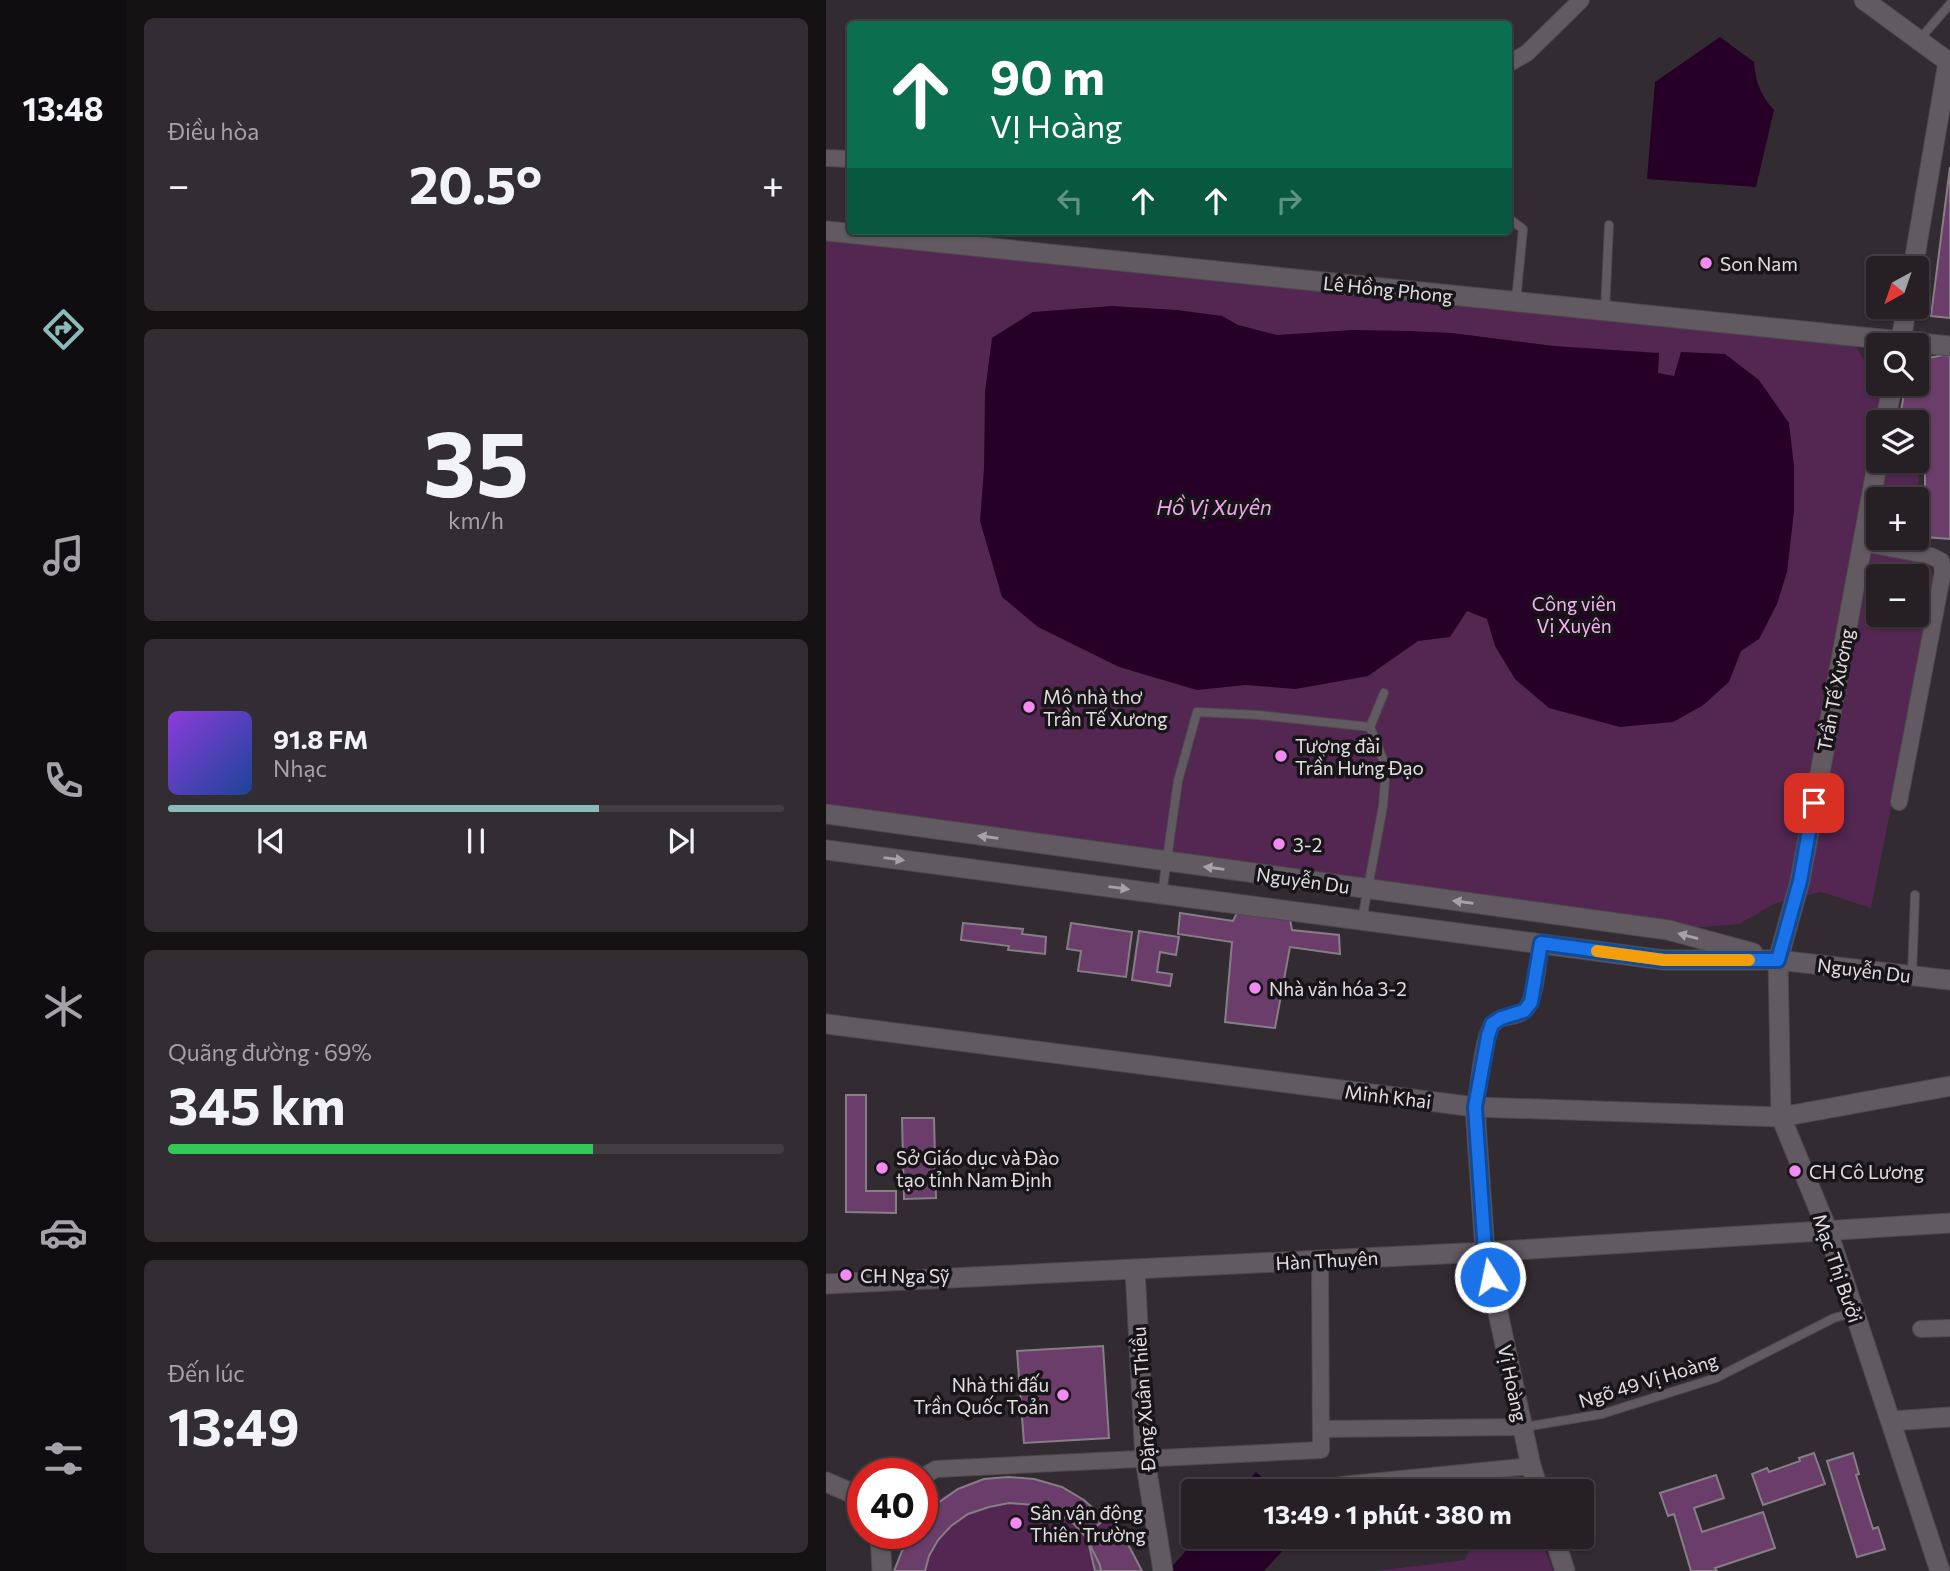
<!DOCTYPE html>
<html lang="vi">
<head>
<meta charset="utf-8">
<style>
  :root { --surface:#262025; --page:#322d32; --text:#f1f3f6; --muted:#a4a3a7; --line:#423e42; --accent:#8bbbb9 }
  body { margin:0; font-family:Commissioner,sans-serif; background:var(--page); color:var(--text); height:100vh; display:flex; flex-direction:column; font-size:26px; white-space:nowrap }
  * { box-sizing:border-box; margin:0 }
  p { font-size:23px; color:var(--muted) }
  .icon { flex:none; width:38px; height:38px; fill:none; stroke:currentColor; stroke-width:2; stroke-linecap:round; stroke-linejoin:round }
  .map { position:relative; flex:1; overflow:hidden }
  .details { display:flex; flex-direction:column; gap:18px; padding:18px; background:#151214; width:700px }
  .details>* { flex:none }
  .banner { position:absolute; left:21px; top:21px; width:665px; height:214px; border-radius:7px; box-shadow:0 2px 5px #0004,0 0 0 2px var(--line); background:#0b6e4f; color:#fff; overflow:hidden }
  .needle { width:46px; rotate:220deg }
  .controls { position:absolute; left:1040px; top:256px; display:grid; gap:14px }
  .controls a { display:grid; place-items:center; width:63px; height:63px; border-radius:7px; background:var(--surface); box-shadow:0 2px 5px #0004,0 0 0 2px var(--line); font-size:35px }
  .speed { position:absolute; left:21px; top:1458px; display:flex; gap:14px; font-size:35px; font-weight:700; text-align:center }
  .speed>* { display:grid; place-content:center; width:91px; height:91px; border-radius:50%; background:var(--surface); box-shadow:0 2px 5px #0004,0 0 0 2px var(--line); line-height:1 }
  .speed .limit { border:10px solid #d22; background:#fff; color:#111 }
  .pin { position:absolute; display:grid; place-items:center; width:60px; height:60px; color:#fff; margin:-30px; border-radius:14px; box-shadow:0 4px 10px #0006 }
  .me { position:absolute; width:77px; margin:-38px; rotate:350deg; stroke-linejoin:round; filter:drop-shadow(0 0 5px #0008) }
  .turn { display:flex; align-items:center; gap:24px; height:147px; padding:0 28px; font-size:32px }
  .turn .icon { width:91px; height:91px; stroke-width:2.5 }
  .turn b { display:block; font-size:49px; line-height:60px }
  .lanes { display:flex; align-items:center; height:66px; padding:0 28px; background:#0003; justify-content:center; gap:35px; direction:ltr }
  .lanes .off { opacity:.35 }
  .big { font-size:52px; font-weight:700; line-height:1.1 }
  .details .widget { flex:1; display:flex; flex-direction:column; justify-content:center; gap:10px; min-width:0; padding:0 24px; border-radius:10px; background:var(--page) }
  .details .dial { align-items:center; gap:0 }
  .dial b { font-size:91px; line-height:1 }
  .song { display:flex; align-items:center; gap:21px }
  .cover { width:84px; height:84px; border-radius:10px; background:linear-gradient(135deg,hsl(270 70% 55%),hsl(220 70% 35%)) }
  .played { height:7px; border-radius:4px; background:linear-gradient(90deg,var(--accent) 70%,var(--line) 70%) }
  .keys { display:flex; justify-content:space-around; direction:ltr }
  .heat { display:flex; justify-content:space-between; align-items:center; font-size:38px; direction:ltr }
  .charge { height:10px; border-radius:5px; background:linear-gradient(90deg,#34c759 69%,var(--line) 0) }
  .trip { position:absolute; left:355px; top:1479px; width:413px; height:70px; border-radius:7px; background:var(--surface); box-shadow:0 2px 5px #0004,0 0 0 2px var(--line); font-weight:700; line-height:70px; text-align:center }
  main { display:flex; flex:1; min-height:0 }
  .tabs { display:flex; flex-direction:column; width:126px; justify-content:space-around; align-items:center; background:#0f0d0f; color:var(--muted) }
  .tabs .icon { width:49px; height:49px }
  .tabs .active { color:var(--accent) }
  .tabs b { font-size:32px; color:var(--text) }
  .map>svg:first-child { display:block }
  .green { fill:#532752; fill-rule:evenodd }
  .water { fill:#270027 }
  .building { fill:#6b3d6a; stroke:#867e86; stroke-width:2 }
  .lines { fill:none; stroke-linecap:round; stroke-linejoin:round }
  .service-casing { stroke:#4e484d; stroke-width:10 }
  .minor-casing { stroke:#4e484d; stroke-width:18 }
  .tertiary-casing { stroke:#4e484d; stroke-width:21 }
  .service { stroke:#625a61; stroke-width:8 }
  .minor { stroke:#625a61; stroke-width:16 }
  .tertiary { stroke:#625a61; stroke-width:19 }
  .oneway { fill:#a8a2a7 }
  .route-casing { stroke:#114b97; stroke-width:18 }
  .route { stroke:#1a73e8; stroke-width:12 }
  .slow { stroke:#f59e0b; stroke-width:12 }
  .poi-dot { fill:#f38af1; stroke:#181518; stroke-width:2.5 }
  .labels { text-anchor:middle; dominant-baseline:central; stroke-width:7; stroke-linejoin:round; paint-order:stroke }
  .poi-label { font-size:19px; fill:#e2dde1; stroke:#181518; text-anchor:start }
  .street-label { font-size:19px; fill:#e2dde1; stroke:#181518 }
  .park-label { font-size:19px; fill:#fab2f7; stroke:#181518 }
  .water-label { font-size:21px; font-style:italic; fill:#efa7ec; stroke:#181518 }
</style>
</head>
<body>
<main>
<nav class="tabs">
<b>13:48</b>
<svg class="icon active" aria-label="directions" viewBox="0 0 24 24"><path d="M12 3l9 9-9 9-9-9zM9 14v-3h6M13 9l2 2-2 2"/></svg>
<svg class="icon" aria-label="music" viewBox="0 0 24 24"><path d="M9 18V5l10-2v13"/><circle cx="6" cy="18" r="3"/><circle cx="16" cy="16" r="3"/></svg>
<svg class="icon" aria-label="phone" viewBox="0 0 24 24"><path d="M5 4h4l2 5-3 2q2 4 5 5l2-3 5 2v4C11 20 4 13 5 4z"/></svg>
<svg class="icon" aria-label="climate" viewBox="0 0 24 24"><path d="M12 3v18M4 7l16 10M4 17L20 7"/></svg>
<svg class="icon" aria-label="car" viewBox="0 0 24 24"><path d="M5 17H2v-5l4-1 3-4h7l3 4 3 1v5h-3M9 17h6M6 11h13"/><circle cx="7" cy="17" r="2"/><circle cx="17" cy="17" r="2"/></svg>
<svg class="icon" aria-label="filters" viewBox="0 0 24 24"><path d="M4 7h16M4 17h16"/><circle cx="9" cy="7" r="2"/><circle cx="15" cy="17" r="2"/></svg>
</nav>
<section class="details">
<div class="widget"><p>Điều hòa</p>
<div class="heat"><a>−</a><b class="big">20.5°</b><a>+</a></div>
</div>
<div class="widget dial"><b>35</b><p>km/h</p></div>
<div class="widget">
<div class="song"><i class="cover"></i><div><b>91.8 FM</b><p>Nhạc</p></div></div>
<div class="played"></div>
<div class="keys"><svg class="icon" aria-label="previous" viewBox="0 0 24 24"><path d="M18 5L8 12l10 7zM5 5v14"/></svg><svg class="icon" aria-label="pause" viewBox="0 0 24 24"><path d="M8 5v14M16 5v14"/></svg><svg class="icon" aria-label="next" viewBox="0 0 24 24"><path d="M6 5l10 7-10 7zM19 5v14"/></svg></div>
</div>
<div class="widget"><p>Quãng đường · 69%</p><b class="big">345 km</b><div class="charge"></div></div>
<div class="widget"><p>Đến lúc</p><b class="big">13:49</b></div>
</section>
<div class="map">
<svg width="1124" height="1571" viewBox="0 0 1124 1571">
  <rect width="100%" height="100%" fill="#322b31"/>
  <path class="green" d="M 0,232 L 1026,340 L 1052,383 L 1054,422 L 1052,422 L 1052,460 L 1090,460 L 1091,454 L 1095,556 L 1110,580 L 1045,908 L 995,892 L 950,903 L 913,924 L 842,930 L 0,814 ZM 1052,499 L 1090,499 L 1090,537 L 1052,537 ZM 1052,576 L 1090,576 L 1090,614 L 1052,614 Z
    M 653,1473 L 692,1474 L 698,1491 L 658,1491 Z
    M 182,1477 L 208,1479 L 236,1487 L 258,1500 L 279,1519 L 290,1526 L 316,1571 L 68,1571 L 76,1551 L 87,1533 L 96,1533 C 96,1528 95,1521 97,1516 C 108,1491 158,1479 182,1477 Z
    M 649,1536 L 714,1537 L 727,1571 L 550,1571 L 639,1560 Z"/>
  <path class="water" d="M 894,37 L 928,62 C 930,83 934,94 948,110 L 930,187 L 821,179 L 829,82 Z
    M 286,306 L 351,310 L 396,316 L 412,325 L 451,335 L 527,330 L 583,331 L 626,333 L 728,346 L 833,353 L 832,373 L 848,376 L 855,352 L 899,354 L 933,380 L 963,423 L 968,466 L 968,511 L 961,572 L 951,604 L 933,639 L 915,651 L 903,682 L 876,706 L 847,722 L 794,727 L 723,708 L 689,679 L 669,646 L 661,619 L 641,611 L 624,637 L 592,641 L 542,676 L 470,689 L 419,685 L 371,690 L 293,667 L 212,627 L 176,597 L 154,521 L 158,469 L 159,392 L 166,338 L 207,312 Z
    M 430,1472 L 452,1491 L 413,1491 Z
    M 372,1537 L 469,1537 L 438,1571 L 342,1571 Z"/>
  <path class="building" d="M 1124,167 L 1124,318 L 1105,316 Z
    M 1117,355 L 1124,356 L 1124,539 L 1099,537 L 1099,448 L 1090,446 L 1090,422 L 1073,422 L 1080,383 L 1090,383 L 1090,365 L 1098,359 Z
    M 354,913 L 407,921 L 411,913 L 464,919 L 466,930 L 513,935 L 514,954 L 464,947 L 449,1028 L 399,1022 L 406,942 L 352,934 Z
    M 137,923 L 197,929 L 196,934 L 220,937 L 219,954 L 182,950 L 183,946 L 135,940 Z
    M 245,923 L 306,932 L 300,977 L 252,971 L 255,951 L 241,949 Z
    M 313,931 L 353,937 L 350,955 L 334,952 L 331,972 L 346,974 L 344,986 L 306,980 Z
    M 20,1095 L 40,1095 L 40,1191 L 70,1191 L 70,1213 L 20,1212 Z
    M 76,1118 L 108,1118 L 110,1198 L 78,1199 Z
    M 277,1346 L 283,1438 L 198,1443 L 191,1351 Z
    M 988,1453 L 999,1484 L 937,1505 L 926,1474 L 941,1468 L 943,1472 L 974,1461 L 973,1458 Z
    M 1027,1453 L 1033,1474 L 1030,1475 L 1047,1529 L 1052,1527 L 1059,1549 L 1031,1557 L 1001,1461 Z
    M 890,1475 L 898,1498 L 868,1508 L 876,1532 L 937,1512 L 949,1548 L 889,1568 L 891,1571 L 865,1571 L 848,1514 L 842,1516 L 834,1493 Z
    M 182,1477 L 208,1479 L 236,1487 L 258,1500 L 279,1519 L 259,1536 L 246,1522 L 232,1514 L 208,1505 L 183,1503 L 163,1507 L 142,1514 L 125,1526 L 112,1540 L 103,1556 L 99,1571 L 68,1571 L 76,1551 L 87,1533 L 96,1533 L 96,1518 L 102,1510 L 132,1489 L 158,1479 Z
    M 290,1526 L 304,1548 L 316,1571 L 275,1571 L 274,1565 L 262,1541 Z
    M 290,1526 L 304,1548 L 316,1571 L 269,1571 L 262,1541 Z"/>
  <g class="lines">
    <defs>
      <path id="service" d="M 1093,40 L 1124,4
        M 682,218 L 697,229 L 690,301
        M 779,311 L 783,225
        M 544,727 L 558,693
        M 336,894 L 352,781 L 371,712 L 433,715 L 544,727 L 560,767 L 557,806 L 536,920
        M 1086,975 L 1089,895
        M 698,1427 L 776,1414 L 890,1378 L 1008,1318 L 1027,1313"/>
      <path id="minor" d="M 682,64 L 701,53 L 755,0
        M 0,158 L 24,159
        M 1037,543 L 1105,556 L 1115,561 L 1117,571 L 1073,802
        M 649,1107 C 653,1086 656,1043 665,1027 C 672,1014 688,1019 698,1011 C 710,1001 712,959 715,943
        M 1095,1329 L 1124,1328
        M 495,1429 L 696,1427
        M 96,1477 L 110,1469 L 495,1450 L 494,1260
        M 515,1485 L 705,1466"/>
      <path id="tertiary" d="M 1038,0 L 1124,63
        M 0,231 L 1124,346
        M 1087,268 L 1122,62
        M 1074,345 L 1081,306
        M 1059,422 L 1067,383
        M 1052,460 L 974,881 L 952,960 L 955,1117 L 1001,1229 L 1114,1571
        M 0,814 L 842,930 L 927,953
        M 0,850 L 838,960 L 952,960 L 1124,980
        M 0,1024 L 649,1107 L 955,1117 L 1124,1086
        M 649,1107 L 659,1252 L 705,1466 L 713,1491
        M 309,1269 L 319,1459 L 337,1571
        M 0,1284 L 659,1252 L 1124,1223
        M 1065,1421 L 1124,1417
        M 0,1482 L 37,1498
        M 54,1533 L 56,1571
        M 728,1536 L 739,1571"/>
    </defs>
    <use href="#service" class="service-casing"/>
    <use href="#minor" class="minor-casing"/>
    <use href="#tertiary" class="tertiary-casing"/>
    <use href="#service" class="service"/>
    <use href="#minor" class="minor"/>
    <use href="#tertiary" class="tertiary"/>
  </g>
  <defs><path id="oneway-solid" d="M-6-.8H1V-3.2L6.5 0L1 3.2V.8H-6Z" transform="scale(1.75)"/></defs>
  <g class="oneway">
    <use href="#oneway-solid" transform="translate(162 837) rotate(-172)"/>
    <use href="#oneway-solid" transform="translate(68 859) rotate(7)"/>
    <use href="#oneway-solid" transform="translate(388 868) rotate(-172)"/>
    <use href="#oneway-solid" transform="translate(293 888) rotate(7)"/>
    <use href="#oneway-solid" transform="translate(637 902) rotate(-172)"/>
    <use href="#oneway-solid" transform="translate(862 936) rotate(-165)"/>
  </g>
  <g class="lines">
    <defs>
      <path id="route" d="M 664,1277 L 659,1252 L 649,1107 L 662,1036 L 666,1024 L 675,1018 L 698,1011 L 705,1002 L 715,943 L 838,960 L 952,960 L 974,881 L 988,803"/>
    </defs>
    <use href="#route" class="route-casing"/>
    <use href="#route" class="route"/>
    <path class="slow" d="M 771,951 L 838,960 L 923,960"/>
  </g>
  <g class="poi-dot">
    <circle cx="880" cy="263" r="7"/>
    <circle cx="203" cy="707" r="7"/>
    <circle cx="455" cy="756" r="7"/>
    <circle cx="453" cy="844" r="7"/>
    <circle cx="429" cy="988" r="7"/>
    <circle cx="56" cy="1168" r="7"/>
    <circle cx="969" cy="1171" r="7"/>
    <circle cx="20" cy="1275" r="7"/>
    <circle cx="237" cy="1395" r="7"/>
    <circle cx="190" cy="1523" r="7"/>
  </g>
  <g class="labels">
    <g class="poi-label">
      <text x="894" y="263">Son Nam</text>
      <text x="217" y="696">Mộ nhà thơ<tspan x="217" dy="22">Trần Tế Xương</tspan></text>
      <text x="469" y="745">Tượng đài<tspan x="469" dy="22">Trần Hưng Đạo</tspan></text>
      <text x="467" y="844">3-2</text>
      <text x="443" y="988">Nhà văn hóa 3-2</text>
      <text x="70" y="1157">Sở Giáo dục và Đào<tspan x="70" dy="22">tạo tỉnh Nam Định</tspan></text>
      <text x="983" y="1171">CH Cô Lương</text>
      <text x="34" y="1275">CH Nga Sỹ</text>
      <text x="223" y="1384" text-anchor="end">Nhà thi đấu<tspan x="223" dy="22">Trần Quốc Toản</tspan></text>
      <text x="204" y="1512">Sân vận động<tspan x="204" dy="22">Thiên Trường</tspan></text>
    </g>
    <g class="street-label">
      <text transform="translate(562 289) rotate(6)">Lê Hồng Phong</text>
      <text transform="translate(1009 690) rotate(-79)">Trần Tế Xương</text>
      <text transform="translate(477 880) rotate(8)">Nguyễn Du</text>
      <text transform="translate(1038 970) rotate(7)">Nguyễn Du</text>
      <text transform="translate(562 1096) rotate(7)">Minh Khai</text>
      <text transform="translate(501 1260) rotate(-3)">Hàn Thuyên</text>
      <text transform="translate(1012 1268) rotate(71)">Mạc Thị Bưởi</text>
      <text transform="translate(822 1380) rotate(-17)">Ngõ 49 Vị Hoàng</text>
      <text transform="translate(687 1383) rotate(78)">Vị Hoàng</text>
      <text transform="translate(317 1399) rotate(-94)">Đặng Xuân Thiều</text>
    </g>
    <g class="park-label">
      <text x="748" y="603">Công viên<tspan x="748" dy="22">Vị Xuyên</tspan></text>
    </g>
    <g class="water-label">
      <text x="388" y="506">Hồ Vị Xuyên</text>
    </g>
  </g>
</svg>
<div class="controls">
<a><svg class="needle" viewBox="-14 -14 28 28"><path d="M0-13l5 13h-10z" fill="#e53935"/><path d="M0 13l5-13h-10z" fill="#a4a3a7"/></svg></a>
<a><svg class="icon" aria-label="search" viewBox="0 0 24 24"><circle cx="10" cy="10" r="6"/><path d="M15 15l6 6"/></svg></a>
<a><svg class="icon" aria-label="layers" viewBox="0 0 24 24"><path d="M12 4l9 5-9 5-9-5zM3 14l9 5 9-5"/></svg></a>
<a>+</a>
<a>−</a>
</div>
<div class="speed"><div class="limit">40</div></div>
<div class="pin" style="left:988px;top:803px;background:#d93025"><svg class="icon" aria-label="arrive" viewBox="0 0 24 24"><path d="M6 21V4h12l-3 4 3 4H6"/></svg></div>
<svg class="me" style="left:664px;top:1277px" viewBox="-20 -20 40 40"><circle r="17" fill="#1a73e8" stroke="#fff" stroke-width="3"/><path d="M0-11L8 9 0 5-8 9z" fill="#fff"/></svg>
<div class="trip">13:49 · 1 phút · 380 m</div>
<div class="banner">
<div class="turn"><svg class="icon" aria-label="ahead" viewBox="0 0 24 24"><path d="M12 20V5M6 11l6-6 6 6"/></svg><div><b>90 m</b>VỊ Hoàng</div></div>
<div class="lanes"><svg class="icon off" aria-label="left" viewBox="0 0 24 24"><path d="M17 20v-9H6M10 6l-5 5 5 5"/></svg><svg class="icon" aria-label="ahead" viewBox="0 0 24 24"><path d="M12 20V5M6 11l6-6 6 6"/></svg><svg class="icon" aria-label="ahead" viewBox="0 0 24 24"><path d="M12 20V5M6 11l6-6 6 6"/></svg><svg class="icon off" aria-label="right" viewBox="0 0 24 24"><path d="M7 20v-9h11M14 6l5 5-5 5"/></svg></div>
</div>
</div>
</main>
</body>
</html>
